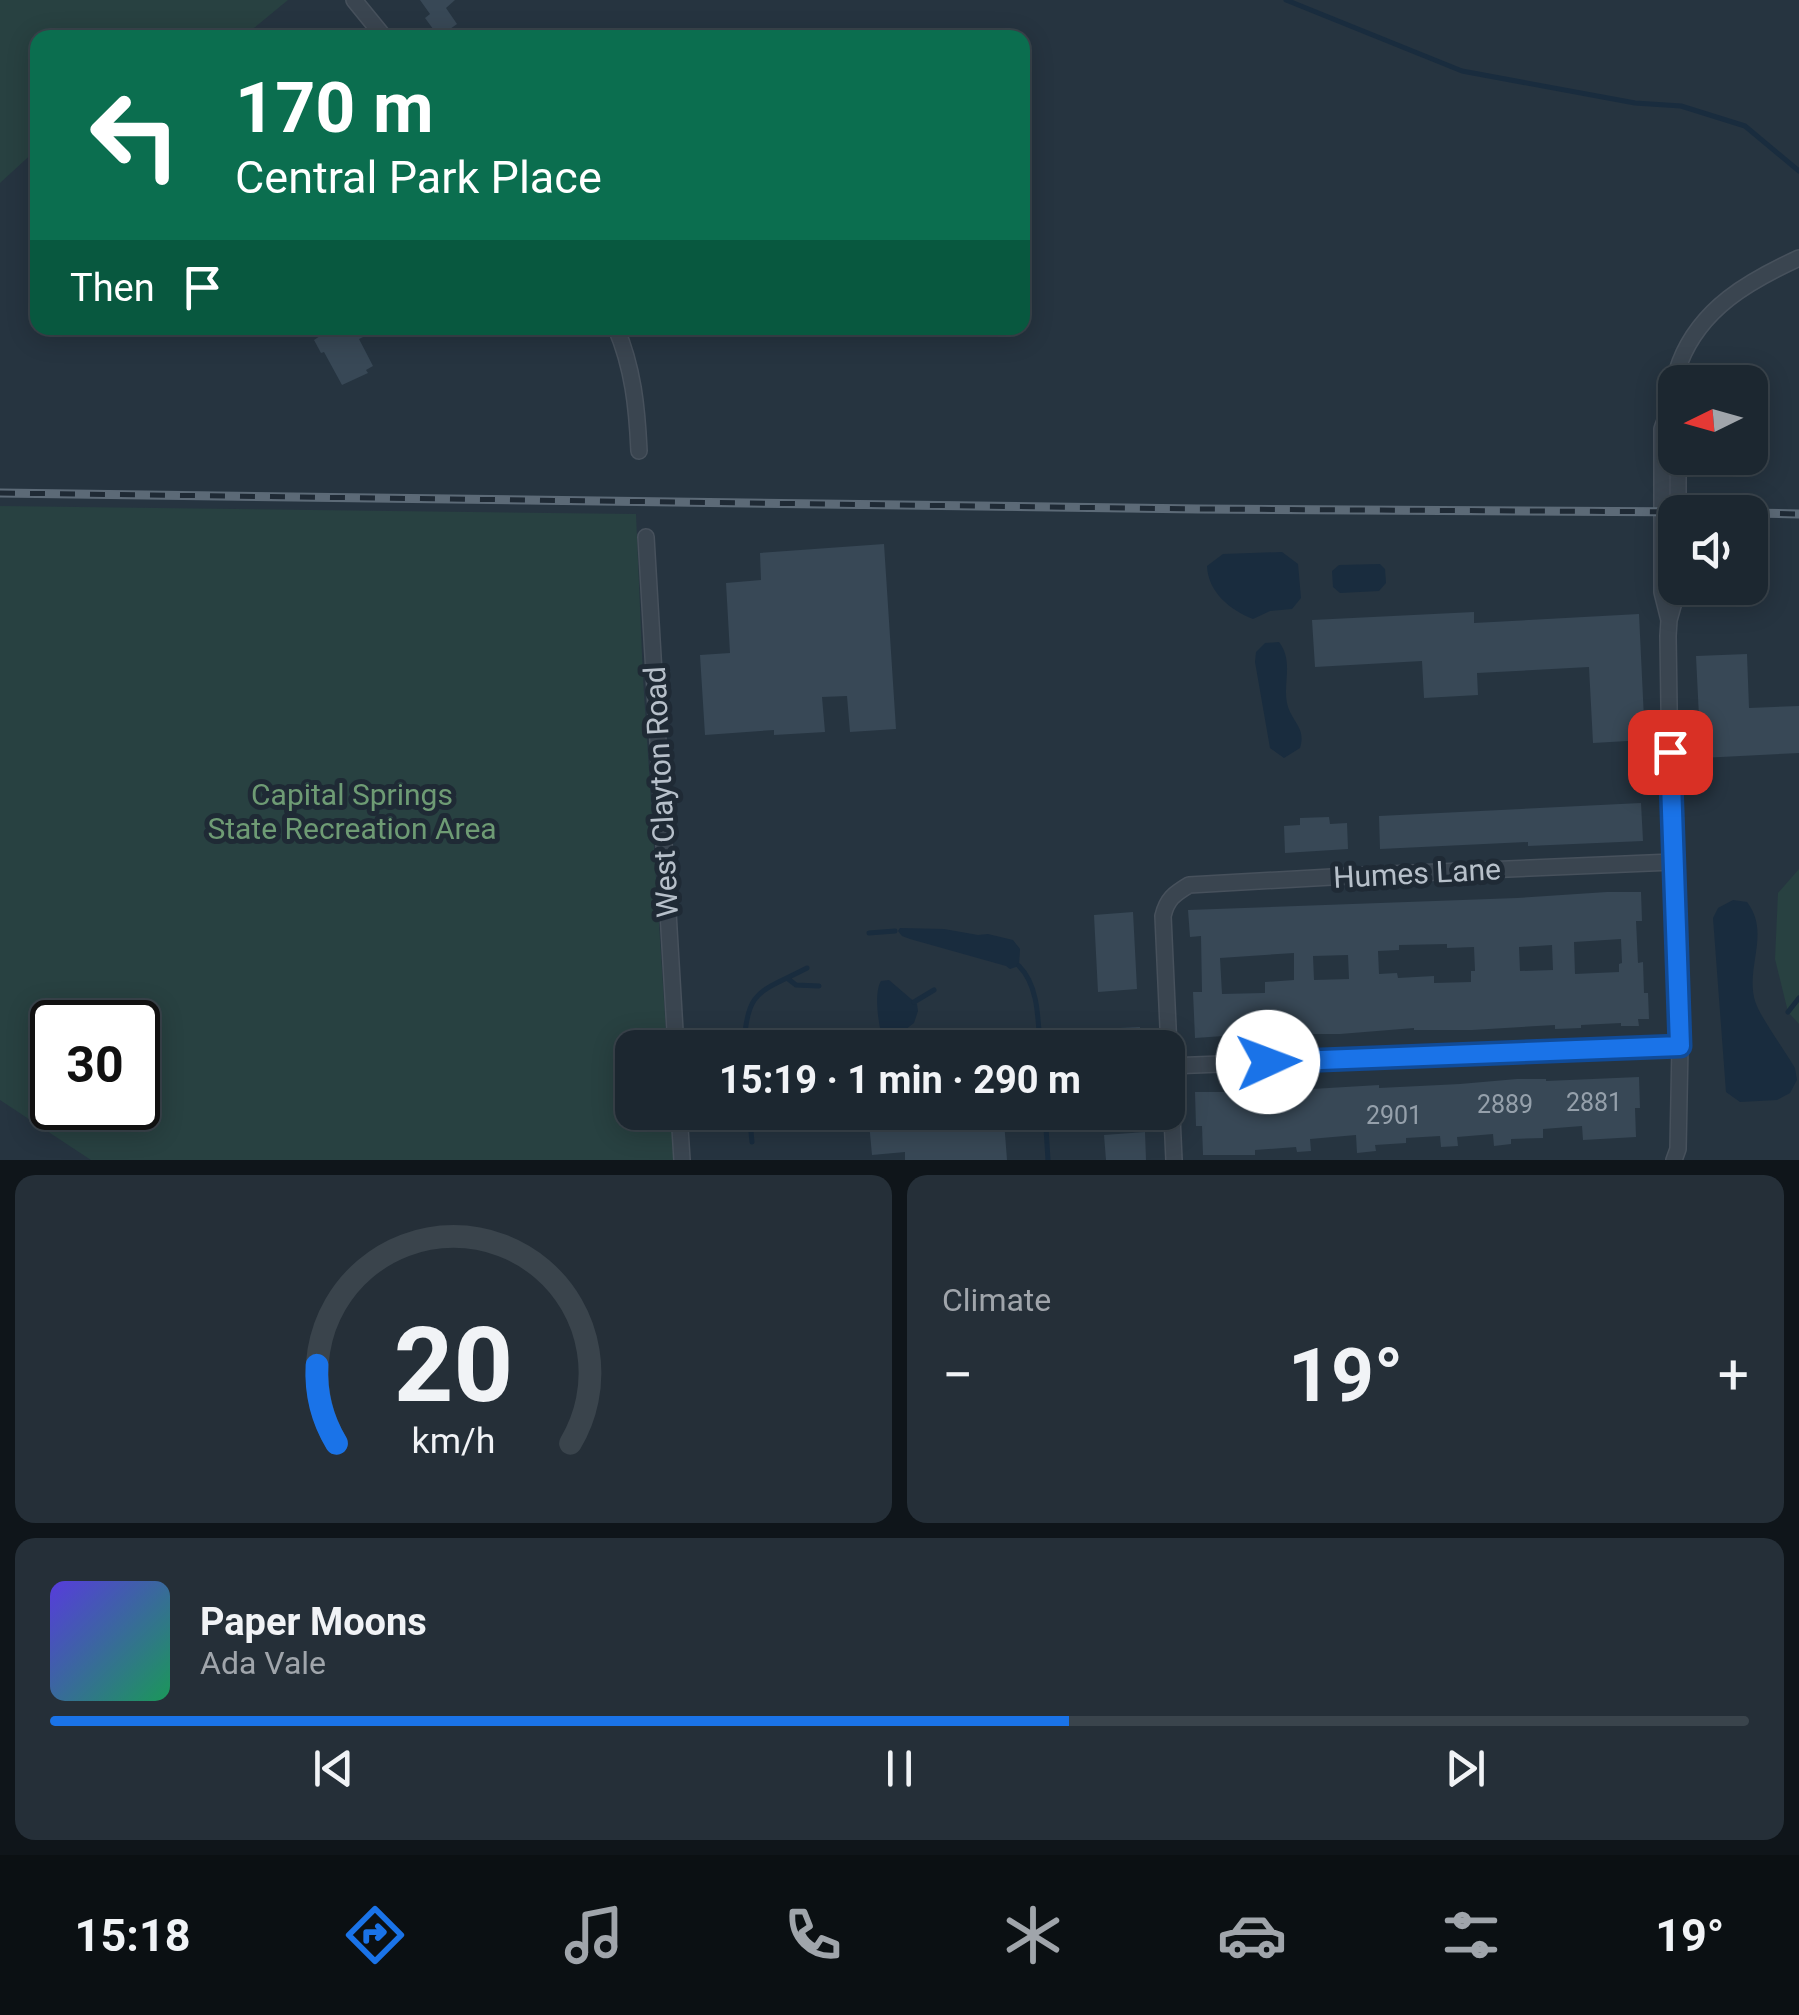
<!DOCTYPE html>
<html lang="en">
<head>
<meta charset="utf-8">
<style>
  :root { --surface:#1c2730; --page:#252f38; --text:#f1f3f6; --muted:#a0a5ab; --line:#3a444c; --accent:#1a73e8 }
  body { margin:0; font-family:Roboto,sans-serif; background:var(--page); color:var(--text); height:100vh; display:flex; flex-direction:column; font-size:38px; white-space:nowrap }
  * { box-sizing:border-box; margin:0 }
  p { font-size:32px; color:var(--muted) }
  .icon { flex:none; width:55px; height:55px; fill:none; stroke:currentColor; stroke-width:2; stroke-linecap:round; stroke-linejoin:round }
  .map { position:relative; height:1160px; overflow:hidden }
  .details { display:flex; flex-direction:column; gap:15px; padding:15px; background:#0f151a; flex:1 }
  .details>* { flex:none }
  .hud { position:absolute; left:30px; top:30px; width:1000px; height:305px; border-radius:20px; box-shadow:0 5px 25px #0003,0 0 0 2px var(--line); background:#0b6e4f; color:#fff; overflow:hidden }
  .needle { width:65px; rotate:265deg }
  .tools { position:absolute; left:1658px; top:365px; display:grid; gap:20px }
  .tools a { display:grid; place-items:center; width:110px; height:110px; border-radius:20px; background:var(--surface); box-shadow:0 5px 25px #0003,0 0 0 2px var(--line); font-size:50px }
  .speed { position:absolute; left:30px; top:1000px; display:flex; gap:20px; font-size:50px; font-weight:700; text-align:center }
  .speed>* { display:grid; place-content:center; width:130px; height:130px; border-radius:50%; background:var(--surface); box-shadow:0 5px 25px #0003,0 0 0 2px var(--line); line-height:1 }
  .speed .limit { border:5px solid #111; border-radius:15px; background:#fff; color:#111 }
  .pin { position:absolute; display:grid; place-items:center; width:85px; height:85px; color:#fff; margin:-42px; border-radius:20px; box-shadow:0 5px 15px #0006 }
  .me { position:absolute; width:110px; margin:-55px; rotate:88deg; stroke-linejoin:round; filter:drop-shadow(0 0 8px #0008) }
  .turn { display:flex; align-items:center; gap:35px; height:210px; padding:0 40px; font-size:45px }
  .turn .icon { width:130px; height:130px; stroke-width:2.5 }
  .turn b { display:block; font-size:70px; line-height:85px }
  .then { display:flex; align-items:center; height:95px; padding:0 40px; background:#0003; gap:20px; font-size:38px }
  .big { font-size:75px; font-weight:700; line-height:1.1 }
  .details .tile { flex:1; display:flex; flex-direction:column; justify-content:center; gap:15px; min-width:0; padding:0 35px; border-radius:20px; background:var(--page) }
  .details .dial { align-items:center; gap:0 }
  .dial svg { height:260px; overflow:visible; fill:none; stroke:var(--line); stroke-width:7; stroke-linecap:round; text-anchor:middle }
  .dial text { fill:var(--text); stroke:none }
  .song { display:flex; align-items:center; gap:30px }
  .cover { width:120px; height:120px; border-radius:15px; background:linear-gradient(135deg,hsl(250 70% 55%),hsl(150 70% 35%)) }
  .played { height:10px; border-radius:5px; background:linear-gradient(90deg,var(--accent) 60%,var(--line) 60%) }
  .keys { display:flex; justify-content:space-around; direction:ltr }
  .heat { display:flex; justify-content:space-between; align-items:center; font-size:55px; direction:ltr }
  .details .tiles { flex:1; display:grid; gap:15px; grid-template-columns:1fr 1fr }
  .tile:last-child { grid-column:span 2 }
  .trip { position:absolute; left:615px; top:1030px; width:570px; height:100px; border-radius:20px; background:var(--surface); box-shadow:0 5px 25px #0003,0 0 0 2px var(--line); font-weight:700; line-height:100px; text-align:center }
  .tab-bar { display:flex; height:160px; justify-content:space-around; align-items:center; background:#0b1013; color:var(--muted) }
  .tab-bar .icon { width:70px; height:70px }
  .tab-bar .active { color:var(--accent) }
  .tab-bar b { font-size:45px; color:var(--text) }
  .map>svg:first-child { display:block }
  .green { fill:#284141; fill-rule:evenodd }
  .water { fill:#192c3e }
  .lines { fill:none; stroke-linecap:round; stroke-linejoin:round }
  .stream { stroke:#192c3e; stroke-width:5 }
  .building { fill:#384856; fill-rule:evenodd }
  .street-casing { stroke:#47515c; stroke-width:18 }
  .street { stroke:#3a4550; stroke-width:15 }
  .rail-casing { stroke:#5c6a77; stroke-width:9 }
  .rail { stroke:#1f2a35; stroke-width:5; stroke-dasharray:15; stroke-linecap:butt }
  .route-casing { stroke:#114b97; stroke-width:25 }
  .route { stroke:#1a73e8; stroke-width:18 }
  .labels { text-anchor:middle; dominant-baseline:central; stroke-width:10; stroke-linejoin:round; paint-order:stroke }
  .number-label { font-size:25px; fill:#95a0ab }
  .street-label { font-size:30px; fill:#b7c0ca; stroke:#1f2a35 }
  .park-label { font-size:30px; fill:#6e9b74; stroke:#1f2a35 }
</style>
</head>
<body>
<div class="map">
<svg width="1799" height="1160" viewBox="0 0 1799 1160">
  <rect width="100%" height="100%" fill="#263440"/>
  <path class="green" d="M 0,0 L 288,0 L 243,37 L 164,35 L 161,38 L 38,38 L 37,149 L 0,183 Z
    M 0,506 L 636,514 L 643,678 L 667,1047 L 632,1048 L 632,1112 L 671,1113 L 674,1160 L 91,1160 L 0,1100 ZM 138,1022 L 138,1108 L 52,1108 L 52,1022 Z
    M 1799,869 L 1799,1024 L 1788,1012 L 1775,959 L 1778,893 Z"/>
  <path class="water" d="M 1282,552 L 1298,564 L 1301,598 L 1292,609 L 1270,611 L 1253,619 C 1230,610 1208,592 1207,566 L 1223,554 Z
    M 1380,564 L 1385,569 L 1386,583 L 1379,591 L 1340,593 L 1333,587 L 1332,571 L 1339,565 Z
    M 1279,642 C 1296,664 1279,689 1290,712 C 1297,726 1305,731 1300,748 L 1284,758 L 1270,748 L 1255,662 L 1256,652 L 1265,643 Z
    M 1733,900 L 1747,902 C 1771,933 1745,967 1755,1001 C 1760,1017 1786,1052 1795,1068 L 1797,1080 L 1790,1093 L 1777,1100 L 1740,1102 L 1726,1092 L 1713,918 L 1718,908 Z
    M 900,928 L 944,929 L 978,935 L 988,934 L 1013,940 L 1020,949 L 1019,966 L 1010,969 L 1006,966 L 910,939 L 902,936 L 898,931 Z
    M 889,980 L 917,1004 L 918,1011 L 914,1023 L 885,1045 C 879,1032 873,993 881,981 Z"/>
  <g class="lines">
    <path class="stream" d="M 1286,0 L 1462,71 L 1635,103 L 1681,106 L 1745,126 L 1799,171
      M 869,933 L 895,931
      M 1019,966 C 1039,986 1038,1021 1040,1048
      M 787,978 L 796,985 L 819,986
      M 914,1002 L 934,990
      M 1788,1012 L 1799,998
      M 744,1048 C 746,988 761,992 807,968
      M 749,1112 L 752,1142
      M 1045,1112 L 1048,1160"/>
  </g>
  <path class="building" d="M 420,0 L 455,0 L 446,8 L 457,24 L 439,37 L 425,18 L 430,14 Z
    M 316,328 L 381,328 L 359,339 L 373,366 L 366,370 L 368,373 L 342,385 L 324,352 L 321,353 L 314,340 L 320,336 Z
    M 884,544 L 896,729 L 850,732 L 847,696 L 822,697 L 825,732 L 774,735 L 774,730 L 705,735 L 700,655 L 730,653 L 726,583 L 761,580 L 760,553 Z
    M 1474,612 L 1474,623 L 1639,614 L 1645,740 L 1593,743 L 1589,667 L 1477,673 L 1478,695 L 1424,698 L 1422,661 L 1315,667 L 1312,620 Z
    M 1747,654 L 1749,708 L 1799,706 L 1799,753 L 1701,758 L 1696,656 Z
    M 1641,803 L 1643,841 L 1528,846 L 1528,842 L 1380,849 L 1379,816 Z
    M 1329,817 L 1330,824 L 1347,823 L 1348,849 L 1285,853 L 1284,826 L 1300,825 L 1300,818 Z
    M 1607,892 L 1641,892 L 1642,921 L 1636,921 L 1638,963 L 1643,962 L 1644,993 L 1648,993 L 1649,1019 L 1638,1019 L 1639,1026 L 1621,1026 L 1621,1023 L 1581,1025 L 1581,1028 L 1555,1029 L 1555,1025 L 1472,1030 L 1414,1030 L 1414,1028 L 1340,1034 L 1288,1034 L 1289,1037 L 1267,1038 L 1267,1033 L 1195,1038 L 1193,992 L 1202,992 L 1201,936 L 1190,937 L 1188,910 L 1517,898 ZM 1621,939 L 1622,963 L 1619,964 L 1619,972 L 1575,974 L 1574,942 ZM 1447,944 L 1447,948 L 1474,947 L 1475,971 L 1471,971 L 1471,982 L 1434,983 L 1434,976 L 1398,978 L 1397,973 L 1379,974 L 1378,951 L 1399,950 L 1399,945 ZM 1552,945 L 1553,970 L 1520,971 L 1519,947 ZM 1294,953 L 1294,980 L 1265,982 L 1265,993 L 1222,994 L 1220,958 ZM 1348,955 L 1349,979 L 1314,980 L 1313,956 Z
    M 1133,912 L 1137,989 L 1098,992 L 1094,915 Z
    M 1140,1027 L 1141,1048 L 1101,1048 L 1100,1029 Z
    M 1639,1077 L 1640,1108 L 1635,1108 L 1636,1137 L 1583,1140 L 1582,1126 L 1543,1129 L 1543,1138 L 1511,1139 L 1511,1144 L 1494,1146 L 1493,1134 L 1457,1137 L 1458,1146 L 1441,1147 L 1440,1136 L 1406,1138 L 1406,1143 L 1375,1145 L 1376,1151 L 1357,1153 L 1356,1135 L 1310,1139 L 1311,1151 L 1297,1152 L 1296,1147 L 1255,1150 L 1255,1155 L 1203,1155 L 1202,1126 L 1196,1126 L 1195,1092 L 1260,1092 L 1379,1085 L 1379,1088 L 1460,1084 L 1517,1079 L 1546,1079 L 1546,1081 Z
    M 868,1112 L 938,1112 L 939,1126 L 1004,1121 L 1007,1160 L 905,1160 L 905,1152 L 872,1155 Z
    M 1145,1132 L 1146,1160 L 1106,1160 L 1104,1135 Z"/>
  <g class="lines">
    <defs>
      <path id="street" d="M 354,0 L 385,38
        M 616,328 C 633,368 637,407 639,451
        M 1678,512 L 1678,458
        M 646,537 L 676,1048
        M 1669,620 L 1662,592 L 1662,429 C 1664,422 1668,415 1670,407 C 1674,392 1674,377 1680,362 C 1701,308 1749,281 1799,258
        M 1169,1066 L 1680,1046
        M 679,1112 L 682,1160
        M 1174,1160 L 1163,916 C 1167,899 1174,894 1189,885 L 1367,875 L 1673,862
        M 1674,1160 L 1678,1149 L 1680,1046 L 1678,947 L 1671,844 L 1668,636 L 1669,620 L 1678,588"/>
    </defs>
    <use href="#street" class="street-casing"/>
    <use href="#street" class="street"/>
    <defs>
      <path id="rail" d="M 0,493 L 1198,509 L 1703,512
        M 1750,513 L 1799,514"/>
    </defs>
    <use href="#rail" class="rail-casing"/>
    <use href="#rail" class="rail"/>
  </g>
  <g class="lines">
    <defs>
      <path id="route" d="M 1268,1062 L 1680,1046 L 1670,752"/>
    </defs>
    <use href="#route" class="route-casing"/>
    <use href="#route" class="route"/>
  </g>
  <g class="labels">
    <g class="number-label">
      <text x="1594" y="1102">2881</text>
      <text x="1505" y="1104">2889</text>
      <text x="1394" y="1115">2901</text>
    </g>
    <g class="street-label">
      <text transform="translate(661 792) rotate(-93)">West Clayton Road</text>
      <text transform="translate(1417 873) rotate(-3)">Humes Lane</text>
    </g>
    <g class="park-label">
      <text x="352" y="794">Capital Springs<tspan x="352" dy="34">State Recreation Area</tspan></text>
    </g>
  </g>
</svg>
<div class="tools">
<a><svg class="needle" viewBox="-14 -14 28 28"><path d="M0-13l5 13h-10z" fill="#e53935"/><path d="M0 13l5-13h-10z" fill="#a0a5ab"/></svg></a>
<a><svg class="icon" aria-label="sound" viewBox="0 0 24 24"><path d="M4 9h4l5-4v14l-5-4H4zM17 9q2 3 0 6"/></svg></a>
</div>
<div class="speed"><div class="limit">30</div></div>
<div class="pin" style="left:1670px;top:752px;background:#d93025"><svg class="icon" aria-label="arrive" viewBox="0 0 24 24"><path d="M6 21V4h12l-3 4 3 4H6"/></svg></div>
<svg class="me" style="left:1268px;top:1062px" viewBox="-20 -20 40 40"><circle r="19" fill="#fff"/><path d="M0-13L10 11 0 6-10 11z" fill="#1a73e8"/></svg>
<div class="trip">15:19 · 1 min · 290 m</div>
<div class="hud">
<div class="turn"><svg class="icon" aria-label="left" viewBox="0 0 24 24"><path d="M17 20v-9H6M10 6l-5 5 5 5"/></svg><div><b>170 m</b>Central Park Place</div></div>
<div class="then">Then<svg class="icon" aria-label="arrive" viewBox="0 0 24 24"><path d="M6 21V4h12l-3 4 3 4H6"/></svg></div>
</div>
</div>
<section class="details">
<div class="tiles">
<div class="tile dial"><svg viewBox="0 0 100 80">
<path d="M14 69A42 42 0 1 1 86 69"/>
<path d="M14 69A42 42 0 0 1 8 45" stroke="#1a73e8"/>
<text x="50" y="56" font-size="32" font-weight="700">20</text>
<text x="50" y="72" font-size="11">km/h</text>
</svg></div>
<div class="tile"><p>Climate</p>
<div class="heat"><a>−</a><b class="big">19°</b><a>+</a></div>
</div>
<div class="tile">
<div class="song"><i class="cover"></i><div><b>Paper Moons</b><p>Ada Vale</p></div></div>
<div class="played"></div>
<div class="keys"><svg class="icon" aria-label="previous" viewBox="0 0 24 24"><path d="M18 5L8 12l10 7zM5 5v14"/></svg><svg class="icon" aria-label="pause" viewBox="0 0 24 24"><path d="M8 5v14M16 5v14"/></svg><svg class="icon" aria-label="next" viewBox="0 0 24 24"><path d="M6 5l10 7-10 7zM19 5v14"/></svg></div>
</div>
</div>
</section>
<nav class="tab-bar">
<b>15:18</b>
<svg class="icon active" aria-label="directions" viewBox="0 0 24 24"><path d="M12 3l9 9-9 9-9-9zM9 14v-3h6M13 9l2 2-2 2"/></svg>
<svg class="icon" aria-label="music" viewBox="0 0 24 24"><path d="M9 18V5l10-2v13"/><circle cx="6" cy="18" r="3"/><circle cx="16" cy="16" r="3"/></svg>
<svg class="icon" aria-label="phone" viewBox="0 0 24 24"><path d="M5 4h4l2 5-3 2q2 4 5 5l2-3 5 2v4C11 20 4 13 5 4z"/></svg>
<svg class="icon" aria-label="climate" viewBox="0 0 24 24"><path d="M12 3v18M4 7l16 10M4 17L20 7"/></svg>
<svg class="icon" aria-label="car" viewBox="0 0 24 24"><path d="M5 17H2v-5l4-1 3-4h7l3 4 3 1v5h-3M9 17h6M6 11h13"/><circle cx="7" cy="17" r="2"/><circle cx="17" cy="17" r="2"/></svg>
<svg class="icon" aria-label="filters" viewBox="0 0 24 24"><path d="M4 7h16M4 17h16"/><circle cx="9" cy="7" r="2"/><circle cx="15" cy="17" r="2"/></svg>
<b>19°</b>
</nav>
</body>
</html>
